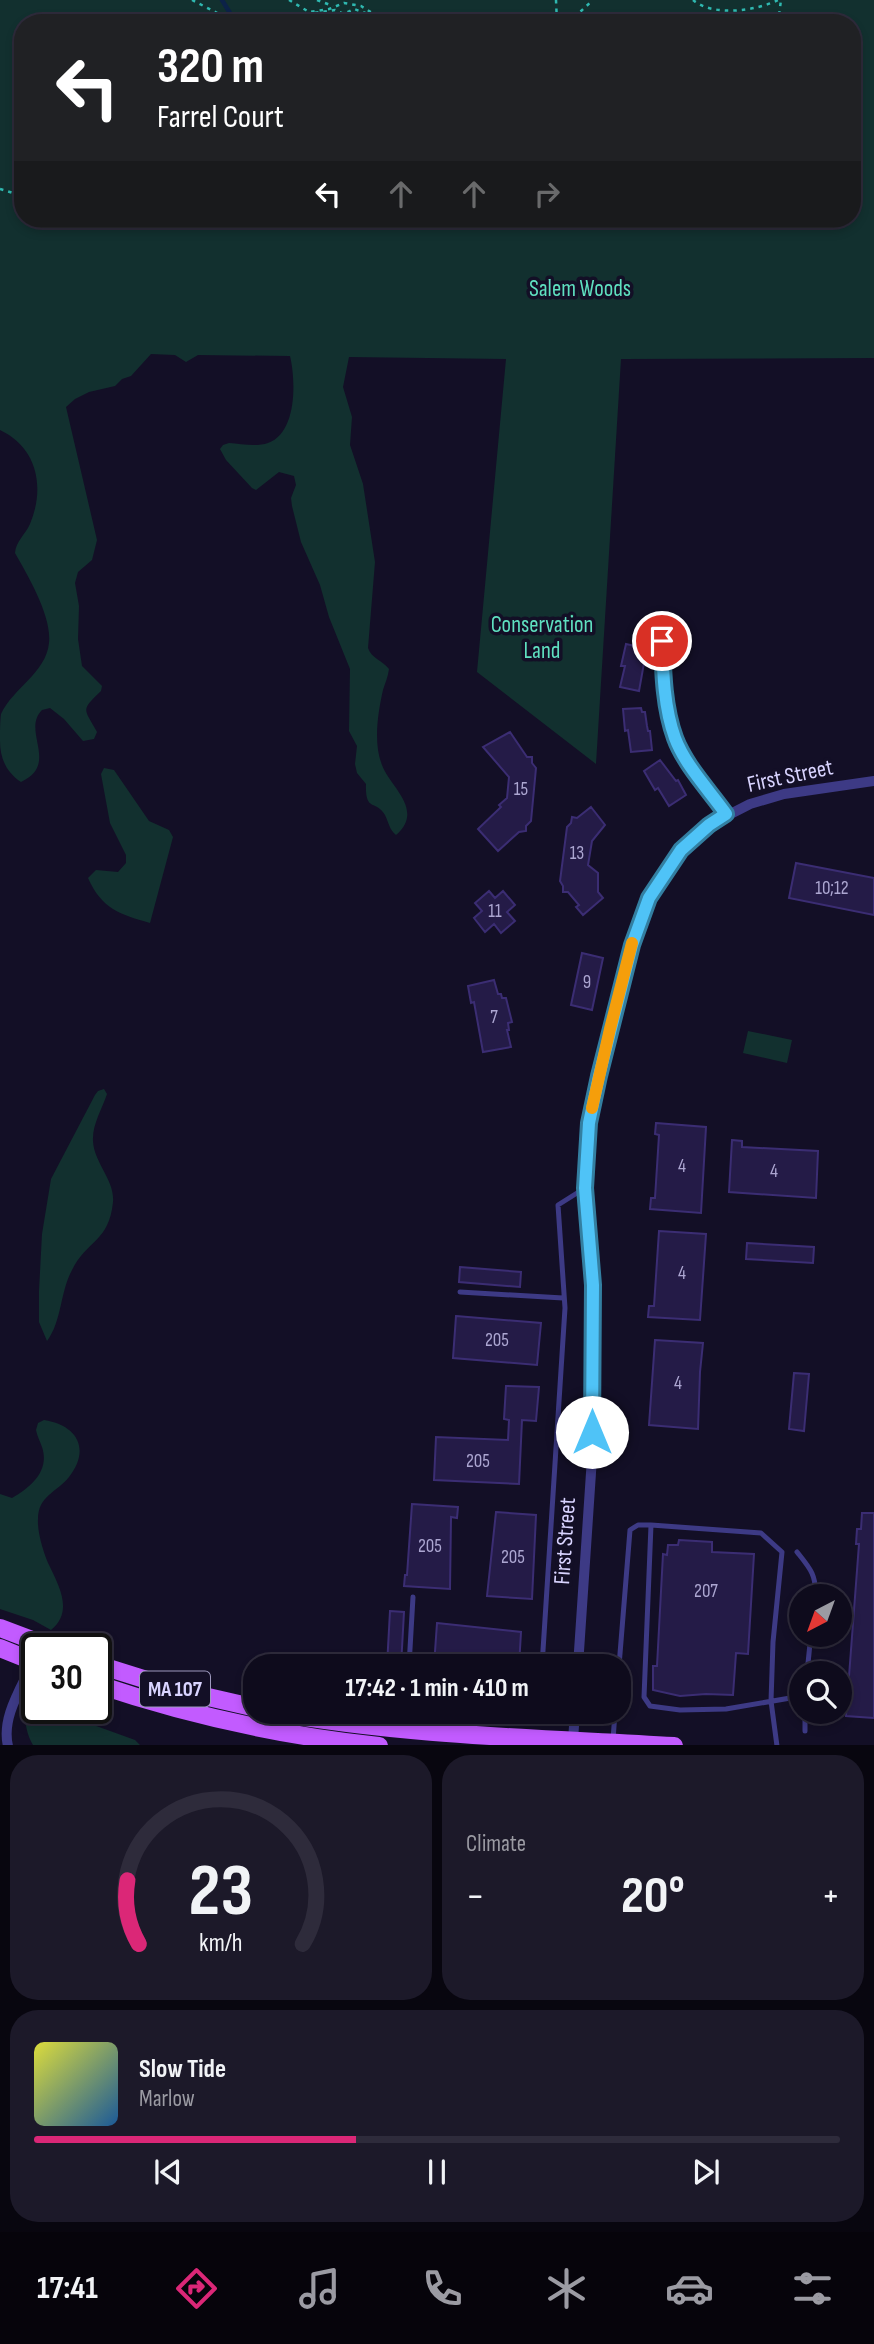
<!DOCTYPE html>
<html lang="en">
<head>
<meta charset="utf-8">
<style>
  :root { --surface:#0e0b1c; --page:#1c1929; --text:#f1f3f6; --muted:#9b9ba3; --line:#2e2b3b; --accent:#db2777 }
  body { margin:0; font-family:"Sofia Sans Condensed",sans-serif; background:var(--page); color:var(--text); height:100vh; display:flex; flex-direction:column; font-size:26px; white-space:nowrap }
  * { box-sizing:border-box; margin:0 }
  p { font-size:23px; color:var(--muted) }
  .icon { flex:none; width:38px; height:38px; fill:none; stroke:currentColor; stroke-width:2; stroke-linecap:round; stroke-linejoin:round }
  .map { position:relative; height:1745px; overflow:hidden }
  .drawer { display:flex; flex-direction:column; gap:10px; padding:10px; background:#08060f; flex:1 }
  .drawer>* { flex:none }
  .guide { position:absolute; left:14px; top:14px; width:847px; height:214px; border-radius:28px; box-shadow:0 4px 10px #0003,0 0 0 2px var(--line); background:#202124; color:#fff; overflow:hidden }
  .needle { width:46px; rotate:221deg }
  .fabs { position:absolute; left:789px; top:1584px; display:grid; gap:14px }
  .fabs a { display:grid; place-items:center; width:63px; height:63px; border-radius:50%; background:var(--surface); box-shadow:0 4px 10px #0003,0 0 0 2px var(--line); font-size:35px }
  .speed { position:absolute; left:21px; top:1633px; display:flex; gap:14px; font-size:35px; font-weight:700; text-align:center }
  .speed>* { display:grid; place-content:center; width:91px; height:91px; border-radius:50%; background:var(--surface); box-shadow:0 4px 10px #0003,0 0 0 2px var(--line); line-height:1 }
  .speed .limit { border:4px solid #111; border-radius:10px; background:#fff; color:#111 }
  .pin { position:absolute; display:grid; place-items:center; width:60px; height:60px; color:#fff; margin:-30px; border:4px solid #fff; border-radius:50%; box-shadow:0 2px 7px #0007 }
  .me { position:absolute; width:77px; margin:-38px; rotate:0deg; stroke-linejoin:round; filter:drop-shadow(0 0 5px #0008) }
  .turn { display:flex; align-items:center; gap:24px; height:147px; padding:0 28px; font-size:32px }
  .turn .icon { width:91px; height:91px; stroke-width:2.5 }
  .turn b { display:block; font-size:49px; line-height:60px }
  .lanes { display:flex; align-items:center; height:66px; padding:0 28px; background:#0003; justify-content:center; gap:35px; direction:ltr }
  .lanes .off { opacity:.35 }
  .big { font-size:52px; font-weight:700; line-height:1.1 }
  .drawer .tile { flex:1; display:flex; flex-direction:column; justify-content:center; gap:10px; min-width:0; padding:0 24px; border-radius:28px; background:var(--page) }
  .drawer .dial { align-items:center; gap:0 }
  .dial svg { height:182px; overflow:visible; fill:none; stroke:var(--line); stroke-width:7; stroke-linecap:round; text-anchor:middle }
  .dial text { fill:var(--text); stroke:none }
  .song { display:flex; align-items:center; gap:21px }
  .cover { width:84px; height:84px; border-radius:10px; background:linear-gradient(135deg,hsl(60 70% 55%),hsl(210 70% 35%)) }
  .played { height:7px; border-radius:4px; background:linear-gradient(90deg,var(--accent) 40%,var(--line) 40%) }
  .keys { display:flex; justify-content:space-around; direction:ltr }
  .heat { display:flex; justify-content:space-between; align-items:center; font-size:38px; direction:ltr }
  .drawer .tiles { flex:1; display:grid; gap:10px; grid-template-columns:1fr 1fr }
  .tile:last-child { grid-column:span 2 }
  .trip { position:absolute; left:243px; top:1654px; width:388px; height:70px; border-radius:28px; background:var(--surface); box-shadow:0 4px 10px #0003,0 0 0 2px var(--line); font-weight:700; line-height:70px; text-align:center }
  .dock { display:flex; height:112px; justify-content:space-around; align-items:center; background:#06040b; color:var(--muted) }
  .dock .icon { width:49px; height:49px }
  .dock .on { color:var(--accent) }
  .dock b { font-size:32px; color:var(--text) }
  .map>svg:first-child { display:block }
  .green { fill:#12302f; fill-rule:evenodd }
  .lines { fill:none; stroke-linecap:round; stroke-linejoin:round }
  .stream { stroke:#0c2248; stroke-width:4.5 }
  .building { fill:#241b47; stroke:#3b2d73; stroke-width:2 }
  .path { stroke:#2fb8b0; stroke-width:2.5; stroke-dasharray:3.5 5; stroke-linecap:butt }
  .service { stroke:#3d3a85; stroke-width:5 }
  .minor { stroke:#3d3a85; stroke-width:10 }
  .primary { stroke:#c25bff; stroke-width:18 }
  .route-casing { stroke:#337fa1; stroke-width:18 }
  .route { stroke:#4fc3f7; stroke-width:12 }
  .slow { stroke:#f59e0b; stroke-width:12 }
  .labels { text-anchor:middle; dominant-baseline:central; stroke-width:7; stroke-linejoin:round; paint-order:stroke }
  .number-label { font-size:19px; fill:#aca6d1 }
  .shield { fill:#130f26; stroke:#9e99be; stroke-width:2 }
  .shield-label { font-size:21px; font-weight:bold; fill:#d9d4ff }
  .park-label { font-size:23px; fill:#5fe0c0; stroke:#130f26 }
  .street-label { font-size:23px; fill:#d9d4ff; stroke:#130f26 }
</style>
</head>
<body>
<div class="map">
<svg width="874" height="1746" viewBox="0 0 874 1746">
  <rect width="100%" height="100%" fill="#130f26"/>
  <path class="green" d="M 0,0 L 874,0 L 874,358 L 621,359 L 596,764 L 477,672 L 506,359 L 349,357 L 343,387 L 352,417 L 350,445 L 363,484 L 375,562 L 368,648 C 372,659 382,660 389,669 C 388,677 385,683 383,690 C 378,712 373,743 382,765 C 390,787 425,810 396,835 C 389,829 389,823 385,815 C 376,799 365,813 366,784 L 357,773 L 355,764 L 357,746 L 349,731 L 350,669 L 329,617 L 320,585 L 301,542 L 292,506 L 291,498 L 296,485 L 294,476 L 279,472 L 256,490 L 252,488 L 226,460 L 220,449 L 223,445 L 229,443 C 241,444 257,447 268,443 C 297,433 296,381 290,356 L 198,355 L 186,362 L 175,355 L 151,354 L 131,376 L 122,379 L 115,386 L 89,392 L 75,399 L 66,407 L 97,540 L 92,560 L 78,572 L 75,583 L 79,606 L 78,639 L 82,666 L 102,686 L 101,691 C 80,711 84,708 97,732 L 94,739 L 83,741 L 64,719 L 50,708 L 42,710 C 21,731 60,764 21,782 C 6,772 0,758 0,741 C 0,732 0,721 1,714 C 13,688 46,673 49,643 C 52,616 28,576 15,553 C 16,541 25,535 30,524 C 45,488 38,448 0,430 ZM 23,23 L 852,23 L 852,219 L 23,219 Z
    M 104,768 L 114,770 L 149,821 L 169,830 L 173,837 L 150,923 C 119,914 102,909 88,878 L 96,870 L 118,872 L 126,863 L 126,855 L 110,823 L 101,774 Z
    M 748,1031 L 792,1040 L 787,1063 L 743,1053 Z
    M 104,1089 L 107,1094 C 102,1109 92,1125 93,1141 C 94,1163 115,1180 113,1202 C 109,1242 87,1240 72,1270 C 60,1292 62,1321 47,1341 L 39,1322 L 39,1291 L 42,1234 L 51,1179 L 95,1095 L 98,1091 Z
    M 44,1420 C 77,1425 91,1449 69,1477 C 57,1492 38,1496 38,1519 C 37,1532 44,1555 50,1567 C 60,1588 73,1612 51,1630 L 33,1620 L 0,1609 L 0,1494 L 12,1498 C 31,1487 50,1471 42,1447 C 40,1441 37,1436 36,1430 L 38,1423 Z
    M 37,1703 L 37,1708 L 59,1708 L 88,1723 L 135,1740 L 140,1745 L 33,1745 C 26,1733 19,1708 37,1703 Z"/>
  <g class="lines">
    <path class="stream" d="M 222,0 L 230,13"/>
  </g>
  <path class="building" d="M 626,644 L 644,648 L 643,652 L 646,652 L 639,691 L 620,687 L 625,666 L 621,666 Z
    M 641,708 L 642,712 L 645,712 L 647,726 L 648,731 L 650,731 L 652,750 L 631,752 L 628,730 L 625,731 L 623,709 Z
    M 510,732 L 527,757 L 532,757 L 532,763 L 536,768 L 531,821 L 526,826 L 526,831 L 519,832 L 498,851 L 478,829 L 501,807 L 499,805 L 507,798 L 509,777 L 483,747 Z
    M 660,760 L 676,781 L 678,780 L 686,795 L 669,806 L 658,788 L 655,790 L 644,771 Z
    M 591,807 L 605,825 L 592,841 L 588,865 L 598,873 L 598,892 L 603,898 L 583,915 L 576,907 L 579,905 L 568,892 L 563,892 L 563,886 L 560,881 L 567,827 L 571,823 L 572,817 L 577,818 Z
    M 796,863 L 874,878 L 874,915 L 789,898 Z
    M 489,891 L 495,898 L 503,891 L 515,905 L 507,912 L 515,921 L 501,933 L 494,924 L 485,932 L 474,918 L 482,911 L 475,903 Z
    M 582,953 L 603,958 L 592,1010 L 571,1005 Z
    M 494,980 L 498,994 L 501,994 L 502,998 L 506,998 L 512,1022 L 508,1023 L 509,1030 L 507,1030 L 511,1047 L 483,1052 L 474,1002 L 471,1003 L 468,986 Z
    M 656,1123 L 706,1127 L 701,1213 L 650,1209 L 651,1198 L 655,1198 L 659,1135 L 655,1134 Z
    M 732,1140 L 742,1141 L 742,1147 L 818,1151 L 816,1198 L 729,1192 Z
    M 659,1231 L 706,1234 L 700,1320 L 648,1317 L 649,1306 L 654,1306 Z
    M 747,1243 L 814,1247 L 813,1263 L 746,1259 Z
    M 460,1267 L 521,1272 L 520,1287 L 459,1282 Z
    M 456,1316 L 541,1323 L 537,1365 L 453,1358 Z
    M 655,1340 L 703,1343 L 700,1372 L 698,1429 L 649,1425 Z
    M 794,1373 L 809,1374 L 804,1431 L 789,1429 Z
    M 506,1386 L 539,1387 L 536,1421 L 522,1420 L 519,1484 L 434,1480 L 436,1437 L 508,1440 L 509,1420 L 504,1419 Z
    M 412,1504 L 458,1507 L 457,1518 L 451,1517 L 450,1589 L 404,1586 L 405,1575 L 407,1575 Z
    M 496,1512 L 536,1515 L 532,1599 L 487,1596 Z
    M 862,1513 L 874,1513 L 874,1718 L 846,1716 L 859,1544 L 856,1544 L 857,1529 L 861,1529 Z
    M 679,1540 L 712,1542 L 712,1552 L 754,1554 L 748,1654 L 736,1653 L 733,1695 L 706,1694 L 680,1696 L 653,1690 L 653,1666 L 657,1666 L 663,1554 L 667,1555 L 668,1545 L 678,1545 Z
    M 390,1611 L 404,1612 L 401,1666 L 387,1666 Z
    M 437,1623 L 521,1632 L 519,1666 L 434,1666 Z"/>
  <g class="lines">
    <path class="path" d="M 192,0 L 223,16 L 231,18 L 279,18 L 335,10 L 344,14 L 354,9 L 374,16 L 384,23
      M 289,0 L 309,12 L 329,9 L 344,3 L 361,6 L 388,23
      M 317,0 L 333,6
      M 556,0 L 557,23
      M 693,0 C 713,17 756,11 778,0
      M 568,23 L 593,0
      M 778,23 L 781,0
      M 0,189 L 23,196"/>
    <path class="service" d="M 460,1292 L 563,1298
      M 651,1525 L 644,1697 L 650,1706 L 680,1710 L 726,1709 L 802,1696
      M 797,1552 C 809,1567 817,1575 815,1596
      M 409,1666 L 413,1597
      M 542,1666 L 565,1308 L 558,1205 L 585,1188
      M 619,1666 L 630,1530 L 638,1525 L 651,1525 L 761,1533 L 782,1552 L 773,1642 L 771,1701 L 777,1746
      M 807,1673 L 811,1634
      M 397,1725 L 401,1712
      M 805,1731 L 805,1712
      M 613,1740 L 615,1712"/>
    <path class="minor" d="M 662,641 C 663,672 664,707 675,738 C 685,765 709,790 726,814
      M 578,1666 L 592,1458 L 593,1285 L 585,1188 L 589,1123 L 610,1029 L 631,945 L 649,898 L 664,874 L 680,851 L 709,825 L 750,804 L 784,794 L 874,781
      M 573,1740 L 575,1712
      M 8,1746 C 1,1717 22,1687 33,1662"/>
    <path class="primary" d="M 0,1628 L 53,1648
      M 0,1648 L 37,1663
      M 96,1664 L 182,1691 L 256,1708
      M 96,1684 C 188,1715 283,1736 379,1746
      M 274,1712 C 406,1736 540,1738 674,1746"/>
  </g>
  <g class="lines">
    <defs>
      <path id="route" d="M 592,1432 L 593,1285 L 585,1188 L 589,1123 L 599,1076 L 632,945 L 649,898 L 681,850 L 709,825 L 726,814 C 709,790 685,765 675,738 C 664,708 663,673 662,641"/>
    </defs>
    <use href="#route" class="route-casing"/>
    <use href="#route" class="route"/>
    <path class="slow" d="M 592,1108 L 610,1029 L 632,943"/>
  </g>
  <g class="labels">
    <g class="number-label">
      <text x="521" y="789">15</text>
      <text x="577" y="853">13</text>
      <text x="832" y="888">10;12</text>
      <text x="495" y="911">11</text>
      <text x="587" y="982">9</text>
      <text x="494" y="1017">7</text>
      <text x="682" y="1166">4</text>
      <text x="774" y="1171">4</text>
      <text x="682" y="1273">4</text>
      <text x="497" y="1340">205</text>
      <text x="678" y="1383">4</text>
      <text x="478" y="1461">205</text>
      <text x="430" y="1546">205</text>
      <text x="513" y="1557">205</text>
      <text x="706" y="1591">207</text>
    </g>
    <rect class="shield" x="140" y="1671.5" width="70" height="35" rx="5"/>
    <g class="shield-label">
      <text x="175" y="1689">MA 107</text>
    </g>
    <g class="park-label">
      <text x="580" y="289">Salem Woods</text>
      <text x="542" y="625">Conservation<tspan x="542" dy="26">Land</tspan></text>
    </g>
    <g class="street-label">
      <text transform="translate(790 776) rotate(-12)">First Street</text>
      <text transform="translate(565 1541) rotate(-86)">First Street</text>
    </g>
  </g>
</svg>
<div class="fabs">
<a><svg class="needle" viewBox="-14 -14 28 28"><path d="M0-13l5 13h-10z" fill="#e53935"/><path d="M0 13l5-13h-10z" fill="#9b9ba3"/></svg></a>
<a><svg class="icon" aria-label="search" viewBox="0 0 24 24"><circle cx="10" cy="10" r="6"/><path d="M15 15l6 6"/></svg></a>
</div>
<div class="speed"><div class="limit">30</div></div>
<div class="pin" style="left:662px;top:641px;background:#d93025"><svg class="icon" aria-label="arrive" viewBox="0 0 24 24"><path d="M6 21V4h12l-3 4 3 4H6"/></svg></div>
<svg class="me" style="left:592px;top:1432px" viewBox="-20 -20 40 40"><circle r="19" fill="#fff"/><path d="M0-13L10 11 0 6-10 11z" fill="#4fc3f7"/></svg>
<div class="trip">17:42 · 1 min · 410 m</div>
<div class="guide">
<div class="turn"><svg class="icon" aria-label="left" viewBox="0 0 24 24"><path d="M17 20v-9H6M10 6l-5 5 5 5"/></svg><div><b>320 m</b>Farrel Court</div></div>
<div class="lanes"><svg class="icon" aria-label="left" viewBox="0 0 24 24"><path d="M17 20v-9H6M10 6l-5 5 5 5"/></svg><svg class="icon off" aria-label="ahead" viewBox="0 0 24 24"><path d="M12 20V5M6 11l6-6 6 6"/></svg><svg class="icon off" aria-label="ahead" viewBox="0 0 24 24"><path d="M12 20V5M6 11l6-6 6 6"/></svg><svg class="icon off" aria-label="right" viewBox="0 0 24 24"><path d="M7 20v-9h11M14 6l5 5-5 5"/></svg></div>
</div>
</div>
<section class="drawer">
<div class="tiles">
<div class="tile dial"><svg viewBox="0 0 100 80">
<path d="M14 69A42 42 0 1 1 86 69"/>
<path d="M14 69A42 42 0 0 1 9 41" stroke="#db2777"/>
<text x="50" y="56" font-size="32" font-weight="700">23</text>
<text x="50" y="72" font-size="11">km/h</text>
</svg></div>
<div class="tile"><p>Climate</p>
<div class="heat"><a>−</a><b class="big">20°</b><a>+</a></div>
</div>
<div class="tile">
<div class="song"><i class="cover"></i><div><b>Slow Tide</b><p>Marlow</p></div></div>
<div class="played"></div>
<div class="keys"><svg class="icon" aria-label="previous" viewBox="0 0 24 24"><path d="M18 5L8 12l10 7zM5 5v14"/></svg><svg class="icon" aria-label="pause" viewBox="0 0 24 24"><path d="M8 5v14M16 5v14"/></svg><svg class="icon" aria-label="next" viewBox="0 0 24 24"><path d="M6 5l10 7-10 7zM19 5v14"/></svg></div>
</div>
</div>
</section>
<nav class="dock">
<b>17:41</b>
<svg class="icon on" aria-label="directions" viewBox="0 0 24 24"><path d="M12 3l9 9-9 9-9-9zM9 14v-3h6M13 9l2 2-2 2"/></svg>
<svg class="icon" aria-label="music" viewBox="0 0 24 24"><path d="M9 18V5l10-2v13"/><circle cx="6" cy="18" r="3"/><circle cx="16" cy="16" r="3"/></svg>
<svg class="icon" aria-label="phone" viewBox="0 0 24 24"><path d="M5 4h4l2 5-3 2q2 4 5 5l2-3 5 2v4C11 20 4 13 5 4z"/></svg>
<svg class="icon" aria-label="climate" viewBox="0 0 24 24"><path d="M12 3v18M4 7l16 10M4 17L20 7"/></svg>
<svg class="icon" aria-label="car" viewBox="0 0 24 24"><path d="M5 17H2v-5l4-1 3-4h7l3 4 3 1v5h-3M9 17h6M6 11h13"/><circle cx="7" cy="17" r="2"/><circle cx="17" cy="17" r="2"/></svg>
<svg class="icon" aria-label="filters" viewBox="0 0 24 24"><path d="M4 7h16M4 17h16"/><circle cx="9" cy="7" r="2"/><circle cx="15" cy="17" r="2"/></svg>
</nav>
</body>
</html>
